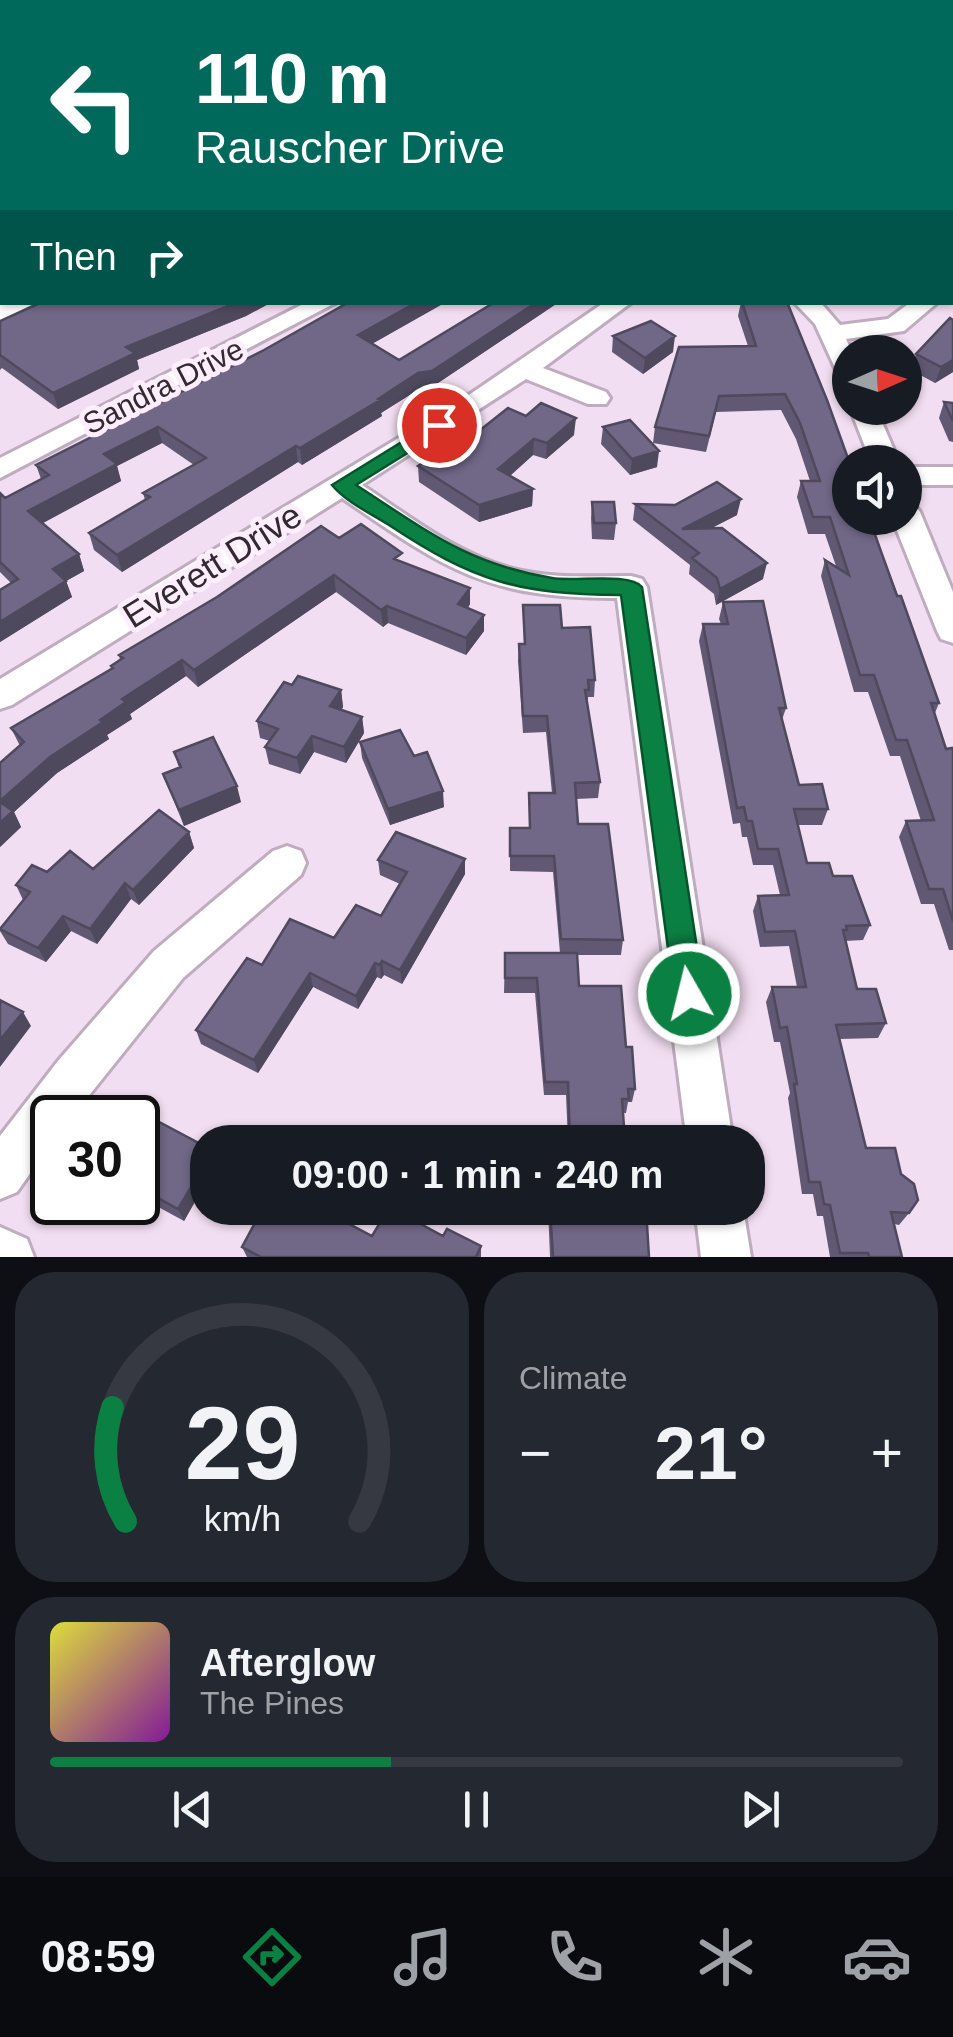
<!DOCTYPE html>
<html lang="en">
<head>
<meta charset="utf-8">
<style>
  :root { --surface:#171b24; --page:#242831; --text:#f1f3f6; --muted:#9ea1a6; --line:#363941; --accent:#0b8043 }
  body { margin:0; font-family:Helvetica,sans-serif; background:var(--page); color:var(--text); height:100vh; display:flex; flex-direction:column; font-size:38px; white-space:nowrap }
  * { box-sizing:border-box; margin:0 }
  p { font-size:32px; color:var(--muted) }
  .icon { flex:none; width:55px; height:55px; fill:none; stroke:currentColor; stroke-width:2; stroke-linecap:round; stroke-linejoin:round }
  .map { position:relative; height:1257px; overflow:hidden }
  .drawer { display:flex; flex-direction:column; gap:15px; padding:15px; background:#0d0f14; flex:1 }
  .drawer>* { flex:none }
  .guide { position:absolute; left:0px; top:0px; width:955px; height:305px; box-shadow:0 2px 8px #0004; background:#00695c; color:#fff; overflow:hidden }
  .needle { width:65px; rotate:87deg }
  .buttons { position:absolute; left:832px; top:335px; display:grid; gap:20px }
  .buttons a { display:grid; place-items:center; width:90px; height:90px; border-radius:50%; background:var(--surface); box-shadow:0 2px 8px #0004; font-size:50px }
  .speed { position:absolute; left:30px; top:1095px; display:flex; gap:20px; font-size:50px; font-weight:700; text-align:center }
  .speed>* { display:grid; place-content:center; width:130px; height:130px; border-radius:50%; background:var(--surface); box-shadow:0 2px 8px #0004; line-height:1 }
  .speed .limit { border:5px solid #111; border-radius:15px; background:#fff; color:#111 }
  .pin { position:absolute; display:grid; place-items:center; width:85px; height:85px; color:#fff; margin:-42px; border:5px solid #fff; border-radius:50%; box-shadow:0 2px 10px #0007 }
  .me { position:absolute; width:110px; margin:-55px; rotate:352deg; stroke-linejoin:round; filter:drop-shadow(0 0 8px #0008) }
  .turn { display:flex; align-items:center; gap:35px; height:210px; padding:0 30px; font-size:45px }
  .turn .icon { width:130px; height:130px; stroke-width:2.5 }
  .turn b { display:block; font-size:70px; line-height:85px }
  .then { display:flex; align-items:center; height:95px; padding:0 30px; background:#0003; gap:20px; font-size:38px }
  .big { font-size:75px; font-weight:700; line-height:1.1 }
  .drawer .card { flex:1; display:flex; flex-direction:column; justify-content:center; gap:15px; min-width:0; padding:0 35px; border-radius:40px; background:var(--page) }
  .drawer .dial { align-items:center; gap:0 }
  .dial svg { height:260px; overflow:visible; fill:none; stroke:var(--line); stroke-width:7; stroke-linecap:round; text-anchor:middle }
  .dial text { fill:var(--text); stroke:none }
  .song { display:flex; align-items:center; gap:30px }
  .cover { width:120px; height:120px; border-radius:15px; background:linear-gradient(135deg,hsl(60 70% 55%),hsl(290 70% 35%)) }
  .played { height:10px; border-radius:5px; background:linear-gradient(90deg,var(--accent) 40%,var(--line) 40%) }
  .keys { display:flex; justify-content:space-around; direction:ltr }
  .heat { display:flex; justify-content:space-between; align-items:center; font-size:55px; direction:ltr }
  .drawer .tiles { flex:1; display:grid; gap:15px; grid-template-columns:1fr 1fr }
  .card:last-child { grid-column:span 2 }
  .trip { position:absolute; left:190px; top:1125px; width:575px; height:100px; border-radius:40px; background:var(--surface); box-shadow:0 2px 8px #0004; font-weight:700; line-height:100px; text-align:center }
  .dock { display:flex; height:160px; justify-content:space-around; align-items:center; background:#090b0e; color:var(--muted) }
  .dock .icon { width:70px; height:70px }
  .dock .on { color:var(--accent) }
  .dock b { font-size:45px; color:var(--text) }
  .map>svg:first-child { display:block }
  .green { fill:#c4c6b0 }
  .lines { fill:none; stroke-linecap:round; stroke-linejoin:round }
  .minor-casing { stroke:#bfacbf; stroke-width:6 }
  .minor { fill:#fff; fill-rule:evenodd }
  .wall { fill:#615974 }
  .shaded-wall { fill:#4f495e }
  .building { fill:#716887; stroke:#4f495e; stroke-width:2.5 }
  .route { fill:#0b8043; stroke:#07532c; stroke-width:2.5 }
  .labels { text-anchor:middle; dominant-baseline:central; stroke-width:10; stroke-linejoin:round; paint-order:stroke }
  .far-street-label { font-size:30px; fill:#312a31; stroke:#fdedfd }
  .street-label { font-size:35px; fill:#312a31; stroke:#fdedfd }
</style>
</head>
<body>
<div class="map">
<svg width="953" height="1257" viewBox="0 0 953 1257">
  <rect width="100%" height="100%" fill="#f2def2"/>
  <path class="green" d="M 104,0 L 761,0 L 774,2 L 107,2 Z"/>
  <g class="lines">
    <defs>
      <path id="minor" d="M 953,272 L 953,287 L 952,287 L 952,272 Z
        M 6,302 L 37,302 L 0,321 L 0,305 Z
        M 307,302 L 337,302 L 0,478 L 0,458 Z
        M 605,302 L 632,302 L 543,368 L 606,392 L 610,398 L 606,404 L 588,404 L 526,379 L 362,485 C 409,516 458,555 513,569 C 551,579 592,576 631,576 L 642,579 L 647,587 L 733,1142 L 687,1142 L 617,598 C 487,599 445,569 342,498 L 12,705 L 0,709 L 0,679 L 463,399 Z
        M 794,302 L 820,302 L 840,325 L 888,319 L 911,302 L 938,302 L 904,331 L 846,339 L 852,352 L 850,384 L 841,381 L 815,324 Z
        M 850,408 L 876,408 L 899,462 L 871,462 Z
        M 905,467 L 953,467 L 953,485 L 905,485 Z
        M 905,502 L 915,505 L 920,512 L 953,592 L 953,643 L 941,639 L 937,631 L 892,518 L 905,518 Z
        M 287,846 L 301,851 L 306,863 L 301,875 L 183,978 L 71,1118 L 52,1118 L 52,1142 L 17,1192 L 0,1199 L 0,1136 L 58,1061 L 154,951 L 273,851 Z
        M 695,1208 L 743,1208 L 751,1257 L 701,1257 Z
        M 0,1227 L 27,1239 L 34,1257 L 0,1257 Z"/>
    </defs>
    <use href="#minor" class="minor-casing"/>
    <use href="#minor" class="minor"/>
  </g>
  <path class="wall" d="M 919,0 L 953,0 L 953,8 L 952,2 L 920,2 Z
    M 42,302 L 272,302 L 246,316 L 137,360 L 139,369 L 58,409 L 2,368 L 0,370 L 0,321 Z
    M 446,302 L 372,344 L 399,360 L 495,302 L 559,302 L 432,387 L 419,389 L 381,413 L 382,416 L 302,465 L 298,462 L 122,572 L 94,550 L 89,533 L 145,500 L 143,493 L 194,465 L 162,443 L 117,466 L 121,481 L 42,523 L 79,554 L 84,571 L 66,581 L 72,597 L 0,642 L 0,590 L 11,583 L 0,572 L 0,493 L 5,498 L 41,479 L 36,465 Z
    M 741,302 L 787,302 L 939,703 L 935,713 L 946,749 L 953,750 L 953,950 L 949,950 L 934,904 L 921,904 L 899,837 L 906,821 L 921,821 L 900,756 L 890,756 L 868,692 L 854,692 L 821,576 L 825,560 L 836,566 L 825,534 L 808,534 L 797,497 L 801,481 L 810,481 L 796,439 L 781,410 L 716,412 L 706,452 L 653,443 L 655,427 L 748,346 L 738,316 Z
    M 953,320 L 953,372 L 935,383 L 911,370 L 916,354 Z
    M 613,336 L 673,352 L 643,374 L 612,352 Z
    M 944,402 L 953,403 L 953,442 L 949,441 L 939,418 Z
    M 526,416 L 574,435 L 546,459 L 533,455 L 510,476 L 533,489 L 532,506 L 479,522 L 419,482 L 418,466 Z
    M 603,427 L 657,467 L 630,475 L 601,444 Z
    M 592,502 L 616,523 L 614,540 L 592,539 L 591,518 Z
    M 635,504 L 737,515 L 711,528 L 763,579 L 716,605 L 714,594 L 689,574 L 690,565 L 633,520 Z
    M 339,538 L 403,562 L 470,604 L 468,608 L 484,631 L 466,655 L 388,623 L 383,627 L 336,592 L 198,687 L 186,676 L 130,714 L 132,719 L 107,735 L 109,739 L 57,773 L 14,812 L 21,827 L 0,847 L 20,746 L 11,728 L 112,669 L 111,666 L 120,660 L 119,655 Z
    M 723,602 L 786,708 L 782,720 L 799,785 L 828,809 L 822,825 L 798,825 L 807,863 L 833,876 L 870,925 L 863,940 L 845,941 L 857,989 L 886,1023 L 878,1038 L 840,1039 L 866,1148 L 909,1213 L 899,1225 L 894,1224 L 902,1257 L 830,1257 L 823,1216 L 817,1216 L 813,1194 L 802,1194 L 788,1098 L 790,1093 L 780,1042 L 774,1042 L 766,1002 L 772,987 L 797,987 L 789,946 L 760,947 L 753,911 L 758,896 L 780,895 L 773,865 L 753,865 L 747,837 L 742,837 L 740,823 L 733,824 L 699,641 L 703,624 L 721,624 L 719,619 Z
    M 523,605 L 562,628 L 595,680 L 594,697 L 588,697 L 588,705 L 600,782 L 598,798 L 576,799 L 578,824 L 623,940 L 621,955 L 577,955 L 579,986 L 626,1047 L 635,1089 L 632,1102 L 628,1102 L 626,1113 L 623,1113 L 624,1142 L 568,1142 L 566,1095 L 544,1095 L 535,993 L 504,993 L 505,953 L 560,953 L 553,872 L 510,871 L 510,828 L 529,828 L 529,793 L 552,793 L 546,732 L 523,733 L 518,661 L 519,644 L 524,644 Z
    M 292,685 L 341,690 L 343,707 L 341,710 L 362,717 L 364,733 L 346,763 L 314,752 L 300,774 L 269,764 L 265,747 L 270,741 L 260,738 L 257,721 Z
    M 360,742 L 414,756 L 444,807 L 390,825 L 362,758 Z
    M 174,752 L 241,802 L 184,826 L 163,774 L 179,768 Z
    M 189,832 L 194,848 L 139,905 L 131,899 L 97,944 L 71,931 L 46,962 L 8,944 L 0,931 L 0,928 L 23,900 L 16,885 L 47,872 L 93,869 Z
    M 378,860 L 465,874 L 402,984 L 384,975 L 381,979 L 377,977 L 358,1009 L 313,987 L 258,1073 L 201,1044 L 196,1030 L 262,965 L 334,938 L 381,916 L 400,884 L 380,875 Z
    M 138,1118 L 208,1148 L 208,1185 L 205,1184 L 184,1221 L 138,1196 Z
    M 249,1208 L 327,1208 L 325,1211 L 372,1236 L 443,1236 L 481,1246 L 481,1257 L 247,1257 L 242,1247 L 260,1213 Z
    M 548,1208 L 646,1208 L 649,1257 L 550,1257 Z"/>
  <path class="shaded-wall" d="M 2,210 L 2,227 L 0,228 L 0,211 Z
    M 2,266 L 2,284 L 0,285 L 0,268 Z
    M 238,302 L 272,302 L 246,316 L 137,360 L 139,369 L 58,409 L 53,393 L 126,347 Z
    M 417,302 L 446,302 L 359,351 L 358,335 Z
    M 537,302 L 559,302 L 432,387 L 419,389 L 381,413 L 382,416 L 302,465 L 300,448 L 418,373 Z
    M 675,336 L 673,352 L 643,374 L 645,358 Z
    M 953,360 L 953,372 L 935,383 L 941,367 Z
    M 576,418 L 574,435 L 546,459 L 547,443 Z
    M 158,427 L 162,443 L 117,466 L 121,481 L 34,528 L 28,511 L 104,454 Z
    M 534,439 L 533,455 L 498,486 L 498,469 Z
    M 296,446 L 298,462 L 122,572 L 117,555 Z
    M 659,451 L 657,467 L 630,475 L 632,459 Z
    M 533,489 L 532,506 L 479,522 L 479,505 Z
    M 741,499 L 737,515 L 685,542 L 682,529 Z
    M 79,554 L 84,571 L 66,581 L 72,597 L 0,642 L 0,622 L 53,569 Z
    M 767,563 L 763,579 L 716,605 L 720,589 Z
    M 334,575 L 336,592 L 198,687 L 194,670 Z
    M 470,588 L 470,604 L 458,621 L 458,604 Z
    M 387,606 L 388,623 L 383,627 L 381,610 Z
    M 484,615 L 484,631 L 466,655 L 466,638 Z
    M 182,660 L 186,676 L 130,714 L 132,719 L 107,735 L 109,739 L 57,773 L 14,812 L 21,827 L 0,847 L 0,801 L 50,757 L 122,699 Z
    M 341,690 L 343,707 L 333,723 L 330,706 Z
    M 362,717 L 364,733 L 346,763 L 344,747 Z
    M 312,736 L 314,752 L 300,774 L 297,758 Z
    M 237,786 L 241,802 L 184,826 L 179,810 Z
    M 443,791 L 444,807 L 390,825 L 388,809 Z
    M 189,832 L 194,848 L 139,905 L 133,890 Z
    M 465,859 L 465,874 L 402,984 L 400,970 Z
    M 125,883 L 131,899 L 97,944 L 90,929 Z
    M 63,916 L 71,931 L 46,962 L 38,948 Z
    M 382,961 L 384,975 L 381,979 L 380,965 Z
    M 375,963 L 377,977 L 358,1009 L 356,996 Z
    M 310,973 L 313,987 L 258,1073 L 254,1060 Z
    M 23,1012 L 31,1026 L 0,1067 L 0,1040 Z
    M 200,1172 L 205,1184 L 184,1221 L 178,1209 Z"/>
  <path class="building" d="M 2,141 L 2,210 L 0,211 L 0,142 Z
    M 0,244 L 2,246 L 2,266 L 0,268 Z
    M 42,302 L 238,302 L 126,347 L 135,353 L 53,393 L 0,355 L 0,321 Z
    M 349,302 L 417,302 L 358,335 L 399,360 L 495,302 L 537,302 L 432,371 L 418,373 L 378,399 L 380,400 L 300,448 L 296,446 L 117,555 L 89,533 L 150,497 L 143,493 L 206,458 L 158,427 L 104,454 L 117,464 L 28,511 L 79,554 L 53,569 L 66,581 L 0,622 L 0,590 L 18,579 L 0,562 L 0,493 L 5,498 L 49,475 L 36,465 L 264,350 Z
    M 742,302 L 787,302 L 827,400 L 850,464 L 850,518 L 869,518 L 897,596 L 901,596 L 939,703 L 931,703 L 946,749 L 952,748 L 953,750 L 953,921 L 943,889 L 929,889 L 906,821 L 934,820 L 907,740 L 896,740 L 874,675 L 860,675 L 825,560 L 849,575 L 830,517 L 813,517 L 801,481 L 820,481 L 800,423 L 785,394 L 719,396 L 709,436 L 655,427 L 679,347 L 756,346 Z
    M 950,318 L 953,320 L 953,360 L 941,367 L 916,354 Z
    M 651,321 L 675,336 L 645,358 L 613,336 Z
    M 944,402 L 953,403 L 953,421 Z
    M 541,403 L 576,418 L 547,443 L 534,439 L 498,469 L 533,489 L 479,505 L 418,466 L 455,442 L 460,446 L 508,408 L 526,416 Z
    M 630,420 L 659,451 L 632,459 L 603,427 Z
    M 717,482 L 741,499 L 682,529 L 722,528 L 767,563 L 720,589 L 717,578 L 692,558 L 699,553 L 635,504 L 675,505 Z
    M 592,502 L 614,502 L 616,523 L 594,523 Z
    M 361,524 L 402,553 L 394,559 L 470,588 L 458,604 L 484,615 L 466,638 L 387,606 L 381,610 L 334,575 L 194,670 L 182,660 L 122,699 L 126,702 L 100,720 L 103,722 L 50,757 L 0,801 L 0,763 L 24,742 L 11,728 L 113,668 L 111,666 L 123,658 L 119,655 L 217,597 L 321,526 L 339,538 Z
    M 763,601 L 786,708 L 779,708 L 799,785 L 822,784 L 828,809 L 794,809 L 807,863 L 829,863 L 833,876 L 852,876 L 870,925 L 846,926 L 847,930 L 843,930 L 857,989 L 876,989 L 886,1023 L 836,1025 L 866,1148 L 895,1148 L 901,1174 L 914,1184 L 918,1200 L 909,1213 L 891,1212 L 902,1257 L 869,1257 L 868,1253 L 840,1253 L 830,1205 L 824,1204 L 820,1182 L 809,1182 L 794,1084 L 797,1084 L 787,1027 L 780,1028 L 772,987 L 806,987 L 795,931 L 765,932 L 758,896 L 789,895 L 778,849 L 758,849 L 752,821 L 747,821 L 744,807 L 737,808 L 703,624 L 728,624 L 723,602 Z
    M 523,605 L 560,605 L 562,628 L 590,627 L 595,680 L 588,680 L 589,690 L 585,690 L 600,782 L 575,783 L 578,824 L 608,824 L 623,940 L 561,939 L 554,856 L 510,856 L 510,828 L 530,828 L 529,793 L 555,793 L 547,716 L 523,716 L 519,644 L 525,644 Z
    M 298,676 L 341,690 L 330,706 L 362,717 L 344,747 L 312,736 L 297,758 L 265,747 L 278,729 L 257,721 L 284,682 L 292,685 Z
    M 400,730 L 414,756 L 427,752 L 443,791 L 388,809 L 360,742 Z
    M 213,737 L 237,786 L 179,810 L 163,774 L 181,767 L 174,752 Z
    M 0,802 L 13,811 L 0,823 Z
    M 159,810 L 189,832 L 133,890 L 125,883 L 90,929 L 63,916 L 38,948 L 0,929 L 30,892 L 16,885 L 32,865 L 47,872 L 70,851 L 93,869 Z
    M 396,832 L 465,859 L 400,970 L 382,961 L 380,965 L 375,963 L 356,996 L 310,973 L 254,1060 L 196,1030 L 247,958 L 262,965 L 290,919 L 334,938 L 356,905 L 381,916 L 407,872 L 378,860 Z
    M 505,953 L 577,953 L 579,986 L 621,986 L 626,1047 L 632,1047 L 635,1089 L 628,1089 L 629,1099 L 622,1099 L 625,1141 L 595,1140 L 595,1142 L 570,1142 L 568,1082 L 545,1082 L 537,978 L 505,978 Z
    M 0,1000 L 23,1012 L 0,1040 Z
    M 133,1108 L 208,1148 L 208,1176 L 200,1172 L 178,1209 L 138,1187 L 138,1118 L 127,1118 Z
    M 254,1133 L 274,1142 L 248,1142 Z
    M 263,1208 L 319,1208 L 372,1236 L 389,1208 L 391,1208 L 443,1236 L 447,1229 L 481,1246 L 476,1257 L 261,1257 L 242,1247 Z
    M 550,1208 L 646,1208 L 649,1257 L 553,1257 Z"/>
  <path class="route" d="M 439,419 L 449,425 L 446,429 L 356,485 C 426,530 467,564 552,578 C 573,582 630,572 642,587 L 704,994 L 699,1004 L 689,1008 L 678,1004 L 674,994 L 621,595 C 518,594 475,582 389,525 C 370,513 346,502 332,485 Z"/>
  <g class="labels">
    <g class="far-street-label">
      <text transform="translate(163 386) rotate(-27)">Sandra Drive</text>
    </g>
    <g class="street-label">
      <text transform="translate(212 565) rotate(-32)">Everett Drive</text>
    </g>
  </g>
</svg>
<div class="buttons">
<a><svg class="needle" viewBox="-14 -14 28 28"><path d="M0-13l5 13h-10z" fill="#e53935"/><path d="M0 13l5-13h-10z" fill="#9ea1a6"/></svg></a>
<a><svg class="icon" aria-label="sound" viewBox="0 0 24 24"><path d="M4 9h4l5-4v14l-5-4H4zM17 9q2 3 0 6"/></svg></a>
</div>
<div class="speed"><div class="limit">30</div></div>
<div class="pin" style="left:439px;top:425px;background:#d93025"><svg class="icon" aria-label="arrive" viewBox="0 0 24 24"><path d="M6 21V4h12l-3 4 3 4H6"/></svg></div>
<svg class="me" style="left:689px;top:994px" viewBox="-20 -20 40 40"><circle r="17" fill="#0b8043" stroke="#fff" stroke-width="3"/><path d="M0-11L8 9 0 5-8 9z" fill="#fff"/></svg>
<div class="trip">09:00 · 1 min · 240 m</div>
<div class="guide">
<div class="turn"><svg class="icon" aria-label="left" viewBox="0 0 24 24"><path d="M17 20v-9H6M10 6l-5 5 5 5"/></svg><div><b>110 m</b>Rauscher Drive</div></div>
<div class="then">Then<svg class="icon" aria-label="right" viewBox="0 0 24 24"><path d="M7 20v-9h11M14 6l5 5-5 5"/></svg></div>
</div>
</div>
<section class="drawer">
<div class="tiles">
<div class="card dial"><svg viewBox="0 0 100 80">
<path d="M14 69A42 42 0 1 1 86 69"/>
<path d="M14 69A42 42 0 0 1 10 34" stroke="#0b8043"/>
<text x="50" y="56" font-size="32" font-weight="700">29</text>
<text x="50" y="72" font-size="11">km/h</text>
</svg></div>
<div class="card"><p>Climate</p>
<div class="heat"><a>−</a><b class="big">21°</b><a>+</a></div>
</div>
<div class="card">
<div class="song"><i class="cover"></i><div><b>Afterglow</b><p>The Pines</p></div></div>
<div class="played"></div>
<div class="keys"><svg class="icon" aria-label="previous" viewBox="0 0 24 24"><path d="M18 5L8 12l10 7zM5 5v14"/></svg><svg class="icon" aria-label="pause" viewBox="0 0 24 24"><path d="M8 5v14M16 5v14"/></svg><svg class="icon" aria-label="next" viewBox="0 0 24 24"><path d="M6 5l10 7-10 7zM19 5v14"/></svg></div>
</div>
</div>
</section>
<nav class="dock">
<b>08:59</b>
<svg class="icon on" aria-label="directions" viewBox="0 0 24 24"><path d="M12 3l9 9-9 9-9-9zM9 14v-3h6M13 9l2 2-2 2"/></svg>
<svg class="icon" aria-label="music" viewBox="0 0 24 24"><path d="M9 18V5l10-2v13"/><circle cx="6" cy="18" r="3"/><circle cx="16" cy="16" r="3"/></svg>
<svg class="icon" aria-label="phone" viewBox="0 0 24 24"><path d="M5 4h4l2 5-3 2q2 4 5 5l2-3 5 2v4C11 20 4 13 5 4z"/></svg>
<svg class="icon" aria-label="climate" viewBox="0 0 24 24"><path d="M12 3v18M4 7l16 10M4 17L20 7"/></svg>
<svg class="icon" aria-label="car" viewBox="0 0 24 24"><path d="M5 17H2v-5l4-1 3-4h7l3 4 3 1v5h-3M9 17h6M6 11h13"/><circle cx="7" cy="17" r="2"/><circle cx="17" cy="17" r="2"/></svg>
</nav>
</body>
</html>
